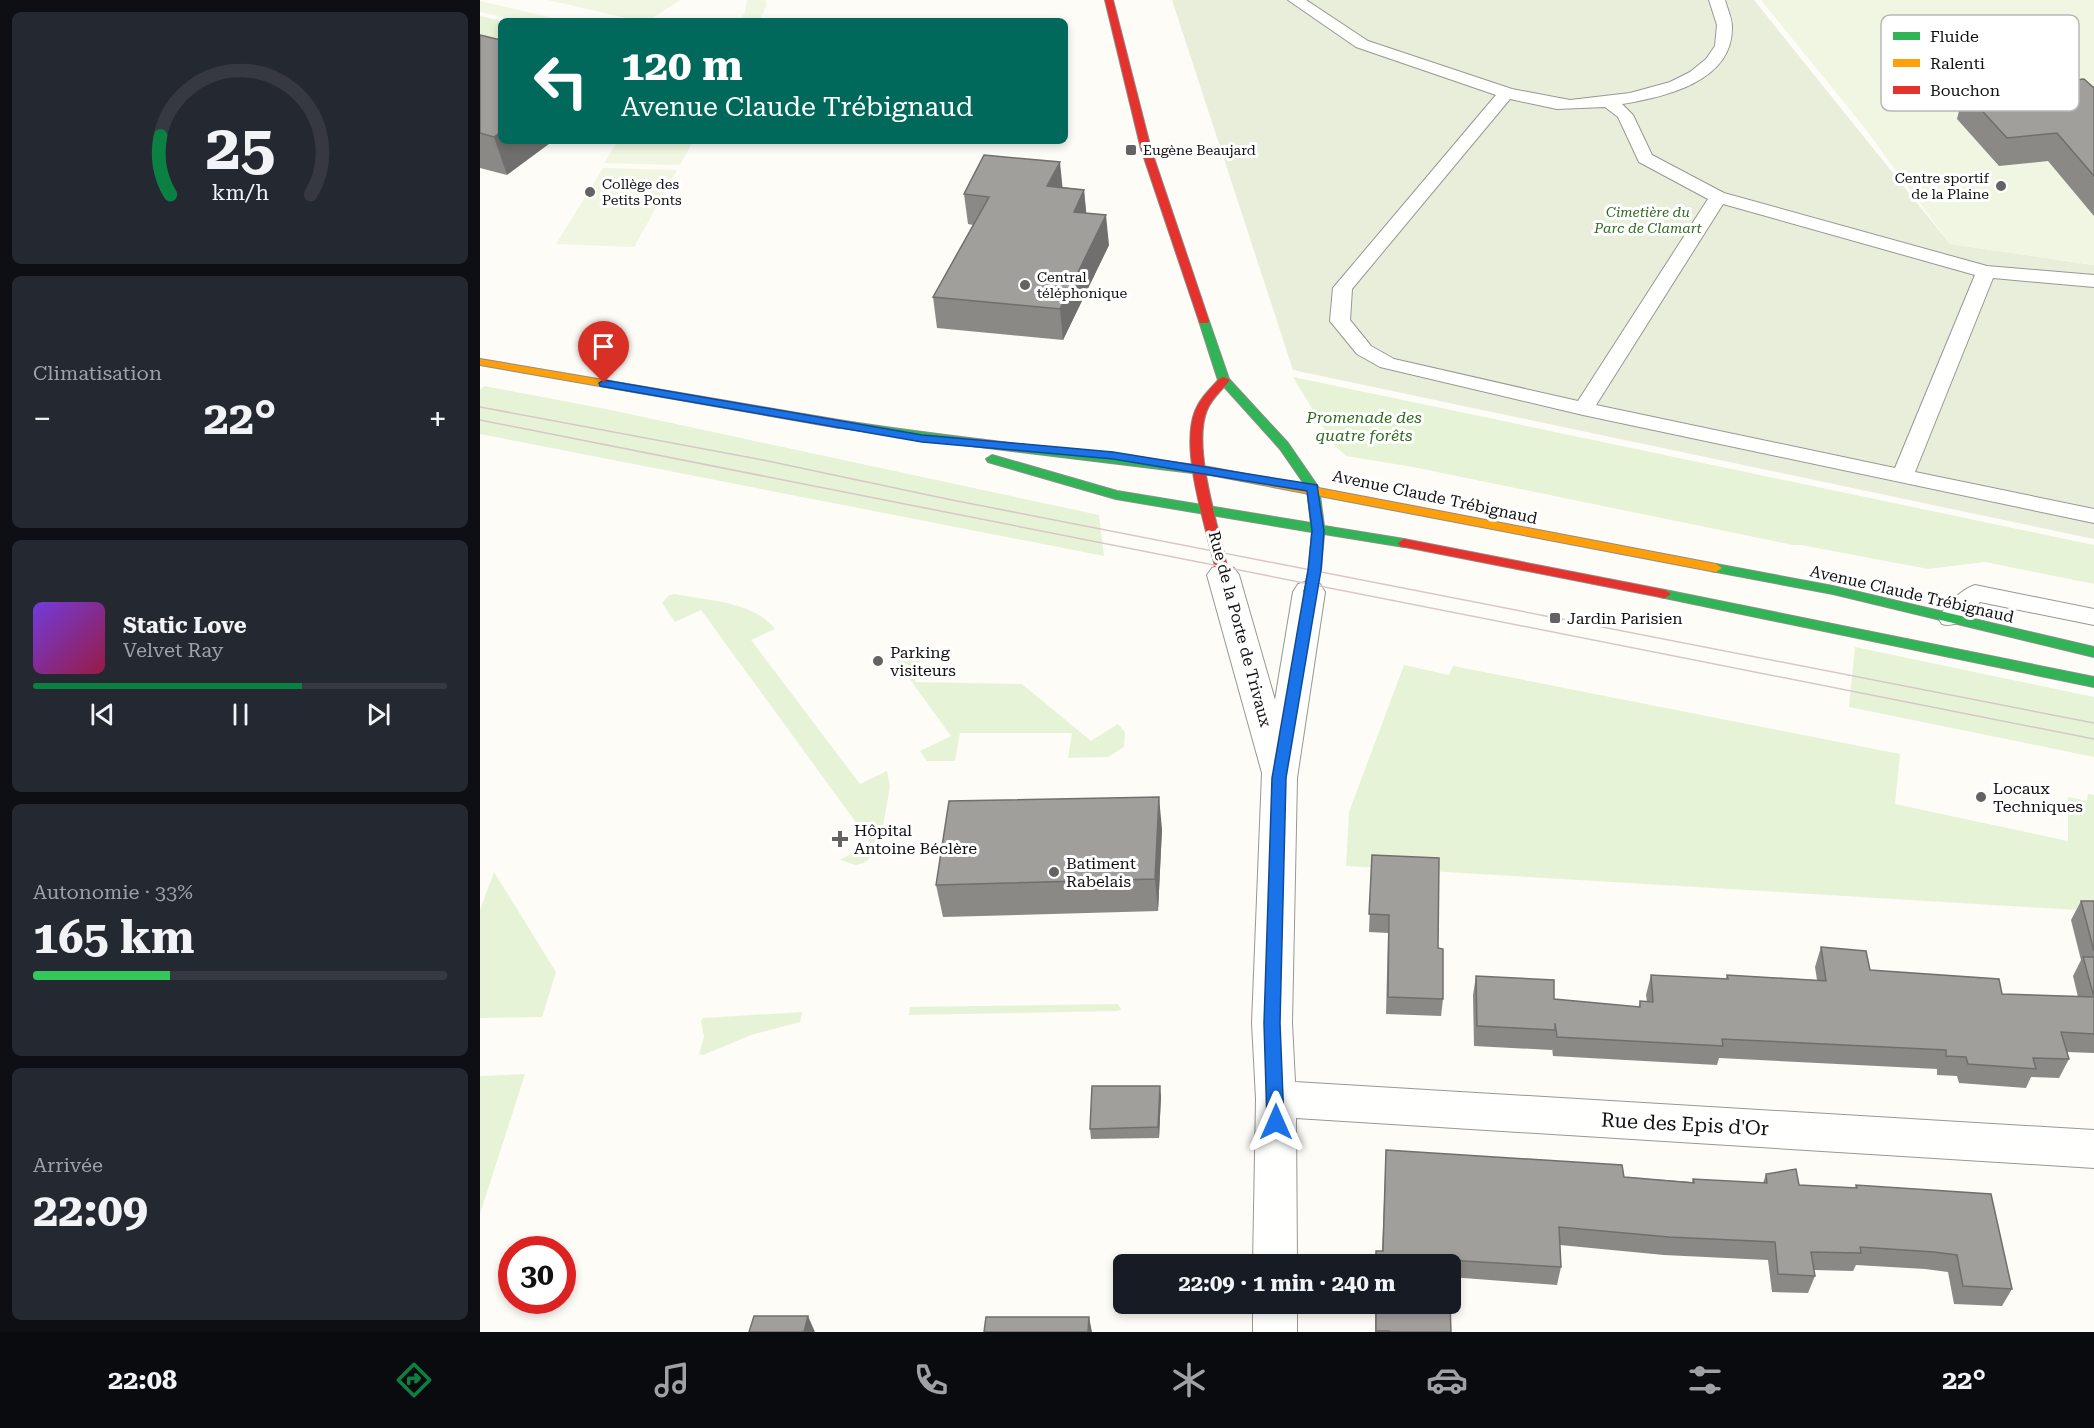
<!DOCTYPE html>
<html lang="fr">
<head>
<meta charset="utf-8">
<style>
  :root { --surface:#171b24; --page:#242831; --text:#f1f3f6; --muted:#9ea1a6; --line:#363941; --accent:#0b8043 }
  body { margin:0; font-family:"Roboto Serif",serif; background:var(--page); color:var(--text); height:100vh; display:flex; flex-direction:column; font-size:22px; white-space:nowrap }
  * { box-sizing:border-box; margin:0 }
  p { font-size:20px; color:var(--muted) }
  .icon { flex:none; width:33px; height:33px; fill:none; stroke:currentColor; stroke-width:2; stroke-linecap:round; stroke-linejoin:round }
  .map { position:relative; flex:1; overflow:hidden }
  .drawer { display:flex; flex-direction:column; gap:12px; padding:12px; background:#0d0f14; width:480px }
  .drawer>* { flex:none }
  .guide { position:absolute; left:18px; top:18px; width:570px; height:126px; border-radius:9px; box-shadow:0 3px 9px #0003; background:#00695c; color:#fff; overflow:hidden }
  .speed { position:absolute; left:18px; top:1236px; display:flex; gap:12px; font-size:30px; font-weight:700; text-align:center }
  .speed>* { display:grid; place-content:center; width:78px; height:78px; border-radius:50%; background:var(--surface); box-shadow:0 3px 9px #0003; line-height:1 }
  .speed .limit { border:9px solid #d22; background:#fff; color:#111 }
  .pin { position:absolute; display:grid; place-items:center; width:51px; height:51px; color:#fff; margin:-62px -26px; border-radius:50% 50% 50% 0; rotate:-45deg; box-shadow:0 0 6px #0007 }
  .pin .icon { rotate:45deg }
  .me { position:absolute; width:66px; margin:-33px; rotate:0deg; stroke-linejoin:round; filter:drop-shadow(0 0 4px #0008) }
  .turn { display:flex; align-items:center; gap:21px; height:126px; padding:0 24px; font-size:27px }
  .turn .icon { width:78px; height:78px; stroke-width:2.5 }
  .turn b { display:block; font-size:42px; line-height:51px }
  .big { font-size:45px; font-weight:700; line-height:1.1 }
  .drawer .widget { flex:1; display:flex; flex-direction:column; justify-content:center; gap:9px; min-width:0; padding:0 21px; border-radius:9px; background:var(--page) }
  .drawer .dial { align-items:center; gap:0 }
  .dial svg { height:156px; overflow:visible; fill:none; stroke:var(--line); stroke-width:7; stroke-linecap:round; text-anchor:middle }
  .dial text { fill:var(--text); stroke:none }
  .song { display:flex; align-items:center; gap:18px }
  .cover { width:72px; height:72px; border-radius:9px; background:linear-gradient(135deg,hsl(260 70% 55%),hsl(340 70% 35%)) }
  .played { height:6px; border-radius:3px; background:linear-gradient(90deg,var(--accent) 65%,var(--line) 65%) }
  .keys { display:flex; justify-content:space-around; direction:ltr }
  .heat { display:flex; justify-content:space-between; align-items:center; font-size:33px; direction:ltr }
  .charge { height:9px; border-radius:4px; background:linear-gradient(90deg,#34c759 33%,var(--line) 0) }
  .trip { position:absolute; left:633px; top:1254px; width:348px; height:60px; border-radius:9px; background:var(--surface); box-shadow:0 3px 9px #0003; font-weight:700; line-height:60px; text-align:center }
  .tab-bar { display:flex; height:96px; justify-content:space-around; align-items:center; background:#090b0e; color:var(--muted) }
  .tab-bar .icon { width:42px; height:42px }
  .tab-bar .selected { color:var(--accent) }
  .tab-bar b { font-size:27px; color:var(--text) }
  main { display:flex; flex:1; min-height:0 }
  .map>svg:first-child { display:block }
  .green { fill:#e7f3d7 }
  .cemetery { fill:#e9eedb }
  .pitch { fill:#f0f6e1 }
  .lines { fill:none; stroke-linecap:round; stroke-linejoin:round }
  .lane-casing { stroke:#979795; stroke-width:2 }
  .street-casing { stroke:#979795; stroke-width:2 }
  .fast-casing { stroke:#8e8d8b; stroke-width:2 }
  .slow-casing { stroke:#8e8d8b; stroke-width:2 }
  .jam-casing { stroke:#8e8d8b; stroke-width:2 }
  .lane { fill:#fffffe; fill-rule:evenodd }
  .street { fill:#fffffe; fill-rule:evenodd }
  .fast { fill:#30b455; fill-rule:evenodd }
  .slow { fill:#ff9f0a; fill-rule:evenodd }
  .jam { fill:#e5322d; fill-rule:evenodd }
  .tram { stroke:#d9c6c7; stroke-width:1.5 }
  .wall { fill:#8a8986 }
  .shaded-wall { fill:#716f6d }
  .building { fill:#a19f9c; stroke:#716f6d; stroke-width:1.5 }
  .route { fill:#1a73e8; stroke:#114b97; stroke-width:1.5 }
  .poi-dot { fill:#646362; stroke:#fff; stroke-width:2 }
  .labels { text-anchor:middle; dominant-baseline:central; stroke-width:6; stroke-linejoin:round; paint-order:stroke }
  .far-poi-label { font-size:14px; fill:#111; stroke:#fff; text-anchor:start }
  .far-park-label { font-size:14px; font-style:italic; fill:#2f6b1f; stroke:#fff }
  .park-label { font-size:16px; font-style:italic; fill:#2f6b1f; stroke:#fff }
  .street-label { font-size:16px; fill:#111; stroke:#fff }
  .poi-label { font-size:16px; fill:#111; stroke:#fff; text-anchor:start }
  .near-street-label { font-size:20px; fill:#111; stroke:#fff }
  .key { fill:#fff; stroke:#b8b8b8; stroke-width:1.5 }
  .key-label { font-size:16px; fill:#111 }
</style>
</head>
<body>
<main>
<section class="drawer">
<div class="widget dial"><svg viewBox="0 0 100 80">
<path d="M14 69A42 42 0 1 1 86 69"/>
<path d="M14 69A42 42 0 0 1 9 39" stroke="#0b8043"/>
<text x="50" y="56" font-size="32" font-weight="700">25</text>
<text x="50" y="72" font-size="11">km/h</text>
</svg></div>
<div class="widget"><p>Climatisation</p>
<div class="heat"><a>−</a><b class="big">22°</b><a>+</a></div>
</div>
<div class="widget">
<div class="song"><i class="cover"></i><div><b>Static Love</b><p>Velvet Ray</p></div></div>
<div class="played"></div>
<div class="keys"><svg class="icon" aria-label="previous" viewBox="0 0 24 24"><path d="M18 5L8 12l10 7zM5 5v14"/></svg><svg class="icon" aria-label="pause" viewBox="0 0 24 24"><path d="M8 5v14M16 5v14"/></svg><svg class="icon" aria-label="next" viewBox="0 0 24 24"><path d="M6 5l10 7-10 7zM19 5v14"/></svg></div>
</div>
<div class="widget"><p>Autonomie · 33%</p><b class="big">165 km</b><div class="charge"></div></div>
<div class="widget"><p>Arrivée</p><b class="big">22:09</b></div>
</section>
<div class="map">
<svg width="1614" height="1332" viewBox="0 0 1614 1332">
  <rect width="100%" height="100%" fill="#fdfcf7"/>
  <path class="green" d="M 0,16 L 21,21 L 21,41 L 0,42 Z
    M 813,377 L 1614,545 L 1614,584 L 1505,562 L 1448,569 L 1321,545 L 1313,545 L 933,467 L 866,456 L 854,445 Z
    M 4,386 L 131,410 L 619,515 L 624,556 L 0,434 L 0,390 Z
    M 195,594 C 228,601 273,601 295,629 L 271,640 L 380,784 L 407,771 L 410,786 L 399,850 L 384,863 L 376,865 L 360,860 L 391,843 L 221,610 L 195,622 L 182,603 L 189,595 Z
    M 1375,647 L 1614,697 L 1614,757 L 1369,707 Z
    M 413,656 L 441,657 L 435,682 L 542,684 L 611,741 L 638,724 L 645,732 L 644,747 L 628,757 L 588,758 L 592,733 L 480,733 L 475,761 L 447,761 L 440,751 L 471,736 Z
    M 924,665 L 969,675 L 973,666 L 1420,754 L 1415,804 L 1588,841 L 1588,797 L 1607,801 L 1608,794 L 1614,795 L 1614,911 L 866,866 L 869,812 Z
    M 14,872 L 76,972 L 62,1017 L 0,1018 L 0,910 Z
    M 638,1004 L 641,1009 L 638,1011 L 429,1015 L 430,1007 Z
    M 322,1012 L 320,1022 L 271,1035 L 223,1055 L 219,1054 L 224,1037 L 221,1021 L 223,1018 Z
    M 45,1074 L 0,1214 L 0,1076 Z"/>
  <path class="cemetery" d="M 692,0 L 1274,0 L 1470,244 L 1614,265 L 1614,539 L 813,370 Z"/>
  <path class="pitch" d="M 68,0 L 200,0 L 168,21 L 160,21 Z
    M 267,0 L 285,0 L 287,5 L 279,21 L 258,21 L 265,13 Z
    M 1281,0 L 1614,0 L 1614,265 L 1470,244 L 1384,127 Z
    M 0,1 L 85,21 L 40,21 L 0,12 Z
    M 138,141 L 213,141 L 200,165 L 124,163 Z
    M 123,168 L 197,170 L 154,247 L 76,244 Z"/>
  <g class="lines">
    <defs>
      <path id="lane" d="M 808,0 L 826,0 L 888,41 L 1032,89 L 1090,100 L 1150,93 L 1190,82 L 1210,72 L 1226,59 L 1235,46 L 1237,25 L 1229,0 L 1245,0 C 1247,8 1252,18 1252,27 C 1253,82 1184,97 1142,104 L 1153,115 L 1172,155 L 1244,193 L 1507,266 L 1614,275 L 1614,287 L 1513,278 L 1435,472 L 1614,509 L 1614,523 L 1103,415 L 900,367 L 877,354 L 850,321 L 853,288 L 1016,95 L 876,47 ZM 1030,99 L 1077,109 L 1125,107 L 1138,117 L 1159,162 L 1228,199 L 1098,401 L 914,359 L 891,346 L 870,320 L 872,289 ZM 1243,204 L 1495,275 L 1415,468 L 1116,405 Z
        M 1495,585 L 1614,609 L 1614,625 L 1500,602 C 1488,613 1479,629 1462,624 L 1458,618 C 1466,606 1481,589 1495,585 Z"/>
      <path id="street" d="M 743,564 L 754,568 L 759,575 L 795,700 L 813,592 L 818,584 L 829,581 L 840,584 L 845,592 L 817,778 L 812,1023 L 815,1082 L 1614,1130 L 1614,1168 L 816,1118 L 817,1264 L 773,1264 L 776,1099 L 772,1023 L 782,773 L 727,575 L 732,568 Z
        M 773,1304 L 817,1304 L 817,1332 L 773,1332 Z"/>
      <path id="fast" d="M 724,318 L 729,321 L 749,379 L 808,443 L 839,488 L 844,526 L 924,539 L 930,543 L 928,546 L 924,547 L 844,534 L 841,570 L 835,592 L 829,596 L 823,592 L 829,570 L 832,532 L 636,499 L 508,462 L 506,459 L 512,455 L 637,491 L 831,523 L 827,488 L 800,449 L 738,380 L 719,321 Z
        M 359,420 C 482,440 606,450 729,467 L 735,471 L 729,475 L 451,441 L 355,427 L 353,424 Z
        M 1236,564 L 1353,586 L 1614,647 L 1614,657 L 1353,594 L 1231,571 L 1230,568 Z
        M 1185,590 L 1614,677 L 1614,687 L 1180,597 L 1179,594 Z"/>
      <path id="slow" d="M 0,359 L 359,420 L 365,424 L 359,428 L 0,365 Z
        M 729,467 L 1236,564 L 1242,568 L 1236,572 L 725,474 L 723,471 L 725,468 Z"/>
      <path id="jam" d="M 625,0 L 633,0 L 671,149 L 729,321 L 728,323 L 720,323 L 719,321 L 661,149 Z
        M 744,377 L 750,380 C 742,390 732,398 727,410 C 711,448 741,534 749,575 L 743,579 L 737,575 C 728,533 699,451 715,411 C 720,398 731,388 740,378 Z
        M 924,539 L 1185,590 L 1191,594 L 1185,598 L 920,546 L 918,543 Z"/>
    </defs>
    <use href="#lane" class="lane-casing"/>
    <use href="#street" class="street-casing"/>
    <use href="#fast" class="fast-casing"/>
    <use href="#slow" class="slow-casing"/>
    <use href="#jam" class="jam-casing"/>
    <use href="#lane" class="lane"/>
    <use href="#street" class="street"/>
    <use href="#fast" class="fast"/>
    <use href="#slow" class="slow"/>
    <use href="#jam" class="jam"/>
    <path class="tram" d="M 0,407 L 283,460 L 472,500 L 1614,723
      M 0,420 L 1614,739"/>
  </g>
  <path class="wall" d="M 0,35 L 27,175 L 0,168 Z
    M 1614,87 L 1614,216 L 1568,161 L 1519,166 L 1477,119 L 1484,91 Z
    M 582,187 L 604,190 L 606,213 L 629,245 L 583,340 L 457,328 L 453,297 L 493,225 L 488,224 L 484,194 Z
    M 682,829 L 678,911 L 463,917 L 456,885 Z
    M 892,855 L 958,948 L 963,999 L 961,1016 L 906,1014 L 908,933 L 889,932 Z
    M 1601,901 L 1614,901 L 1614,1053 L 1587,1052 L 1589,1059 L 1579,1078 L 1551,1077 L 1546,1088 L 1479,1083 L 1477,1076 L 1457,1075 L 1457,1069 L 1239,1058 L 1237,1065 L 1073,1056 L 1072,1048 L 1072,1050 L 994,1046 L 993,995 L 996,976 L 1074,999 L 1159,1007 L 1160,1001 L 1167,1002 L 1166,995 L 1171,975 L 1246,979 L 1247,975 L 1337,980 L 1335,967 L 1341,947 L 1390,970 L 1522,994 L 1598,997 L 1593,976 L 1601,960 L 1591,920 Z
    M 681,1096 L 679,1138 L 611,1139 L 610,1129 Z
    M 906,1150 L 1144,1177 L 1212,1182 L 1213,1179 L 1283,1183 L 1286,1174 L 1319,1185 L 1375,1188 L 1376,1185 L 1532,1289 L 1522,1306 L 1474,1304 L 1468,1272 L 1445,1269 L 1376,1265 L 1373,1271 L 1334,1270 L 1335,1276 L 1328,1293 L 1292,1292 L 1288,1260 L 1184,1255 L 1080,1245 L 1081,1267 L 1077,1285 L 970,1277 L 970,1264 L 895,1264 L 896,1251 L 902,1251 Z
    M 895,1304 L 970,1304 L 971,1332 L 895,1332 Z"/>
  <path class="shaded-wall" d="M 21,132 L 21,141 L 73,141 L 27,175 L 14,137 Z
    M 580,162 L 583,192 L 567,186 Z
    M 604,190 L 607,220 L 594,212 Z
    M 626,215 L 629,245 L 583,340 L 580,309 Z
    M 679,797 L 682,829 L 678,911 L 675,879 Z
    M 680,1086 L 681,1096 L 679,1138 L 678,1127 Z
    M 328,1316 L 335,1332 L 324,1332 Z
    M 609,1317 L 612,1332 L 608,1332 Z"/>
  <path class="building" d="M 0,35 L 21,40 L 21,132 L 14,137 L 0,133 Z
    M 1604,79 L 1613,87 L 1614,87 L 1614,176 L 1577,133 L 1527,138 L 1484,91 Z
    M 504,155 L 580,162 L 567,186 L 604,190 L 594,212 L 626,215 L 580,309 L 453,297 L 509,197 L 484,194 Z
    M 679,797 L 675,879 L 456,885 L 469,801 Z
    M 892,855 L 959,858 L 958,948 L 963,949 L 963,999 L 908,997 L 909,915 L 889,914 Z
    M 1601,901 L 1614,901 L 1614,951 Z
    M 1341,947 L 1386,951 L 1390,970 L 1519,979 L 1522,994 L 1614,997 L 1603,957 L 1614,957 L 1614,1034 L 1581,1032 L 1589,1059 L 1553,1058 L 1556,1069 L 1488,1064 L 1486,1057 L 1466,1056 L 1466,1050 L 1242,1039 L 1243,1046 L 1077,1037 L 1075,1023 L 1075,1030 L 997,1026 L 996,976 L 1074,980 L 1074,999 L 1160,1007 L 1160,1001 L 1173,1002 L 1171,975 L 1248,979 L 1247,975 L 1346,981 Z
    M 612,1086 L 680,1086 L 678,1127 L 610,1129 Z
    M 906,1150 L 1142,1165 L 1144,1177 L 1214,1183 L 1213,1179 L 1287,1183 L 1286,1174 L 1316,1169 L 1319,1185 L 1377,1188 L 1376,1185 L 1511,1194 L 1532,1289 L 1483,1286 L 1477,1255 L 1454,1252 L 1380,1247 L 1381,1253 L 1331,1252 L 1335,1276 L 1298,1274 L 1295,1242 L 1189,1237 L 1079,1227 L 1081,1267 L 968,1260 L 968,1264 L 896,1264 L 896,1251 L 903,1251 Z
    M 896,1304 L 970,1304 L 971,1332 L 909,1332 L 909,1331 L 896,1331 Z
    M 274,1316 L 328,1316 L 324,1332 L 269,1332 Z
    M 506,1317 L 609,1317 L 608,1332 L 504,1332 Z"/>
  <path class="route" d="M 124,380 L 442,435 L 633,452 L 837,485 L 844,531 L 841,570 L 806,778 L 800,1023 L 804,1122 L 802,1127 L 796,1129 L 790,1127 L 787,1122 L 784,1023 L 792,778 L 828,570 L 832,531 L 827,491 L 633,459 L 442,442 L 120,386 L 119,383 Z"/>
  <g class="poi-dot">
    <rect x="645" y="144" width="12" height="12" rx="3"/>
    <circle cx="1521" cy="186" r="6"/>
    <circle cx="110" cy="192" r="6"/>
    <circle cx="545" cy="285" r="6"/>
    <rect x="1069" y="612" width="12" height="12" rx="3"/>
    <circle cx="398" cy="661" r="6"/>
    <circle cx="1501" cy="797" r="6"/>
    <path d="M357 830h6v6h6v6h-6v6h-6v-6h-6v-6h6z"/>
    <circle cx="574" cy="872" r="6"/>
  </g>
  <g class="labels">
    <g class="far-poi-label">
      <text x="663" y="150">Eugène Beaujard</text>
      <text x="1509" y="178" text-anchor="end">Centre sportif<tspan x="1509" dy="16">de la Plaine</tspan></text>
      <text x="122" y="184">Collège des<tspan x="122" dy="16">Petits Ponts</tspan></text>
      <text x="557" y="277">Central<tspan x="557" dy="16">téléphonique</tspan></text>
    </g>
    <g class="far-park-label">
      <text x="1168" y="212">Cimetière du<tspan x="1168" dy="16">Parc de Clamart</tspan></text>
    </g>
    <g class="park-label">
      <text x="884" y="417">Promenade des<tspan x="884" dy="18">quatre forêts</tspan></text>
    </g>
    <g class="street-label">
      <text transform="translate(955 497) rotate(12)">Avenue Claude Trébignaud</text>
      <text transform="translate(1432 594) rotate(13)">Avenue Claude Trébignaud</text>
      <text transform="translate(760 629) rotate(75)">Rue de la Porte de Trivaux</text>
    </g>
    <g class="poi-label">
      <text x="1087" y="618">Jardin Parisien</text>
      <text x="410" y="652">Parking<tspan x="410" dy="18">visiteurs</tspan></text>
      <text x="1513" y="788">Locaux<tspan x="1513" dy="18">Techniques</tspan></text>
      <text x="374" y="830">Hôpital<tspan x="374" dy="18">Antoine Béclère</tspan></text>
      <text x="586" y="863">Batiment<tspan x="586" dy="18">Rabelais</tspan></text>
    </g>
    <g class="near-street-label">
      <text transform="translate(1205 1124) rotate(3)">Rue des Epis d'Or</text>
    </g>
  </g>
  <rect x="1401" y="15" width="198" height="96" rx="9" class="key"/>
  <rect x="1413" y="32" width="27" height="8" fill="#30b455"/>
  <rect x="1413" y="59" width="27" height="8" fill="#ff9f0a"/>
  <rect x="1413" y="86" width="27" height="8" fill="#e5322d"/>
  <g class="key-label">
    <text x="1450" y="42">Fluide</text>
    <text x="1450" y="69">Ralenti</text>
    <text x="1450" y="96">Bouchon</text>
  </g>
</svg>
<div class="speed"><div class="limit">30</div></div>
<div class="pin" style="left:124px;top:383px;background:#d93025"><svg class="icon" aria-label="arrive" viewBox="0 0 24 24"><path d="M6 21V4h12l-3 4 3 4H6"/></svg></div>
<svg class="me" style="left:796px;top:1122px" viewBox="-20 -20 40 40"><path d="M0-17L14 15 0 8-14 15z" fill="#1a73e8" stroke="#fff" stroke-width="4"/></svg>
<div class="trip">22:09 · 1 min · 240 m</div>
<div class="guide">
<div class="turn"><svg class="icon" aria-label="left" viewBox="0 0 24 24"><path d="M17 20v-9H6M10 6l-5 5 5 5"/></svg><div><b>120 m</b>Avenue Claude Trébignaud</div></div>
</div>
</div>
</main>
<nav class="tab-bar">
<b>22:08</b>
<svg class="icon selected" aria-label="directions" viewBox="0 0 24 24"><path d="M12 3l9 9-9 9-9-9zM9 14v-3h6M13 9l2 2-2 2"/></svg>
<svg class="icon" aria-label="music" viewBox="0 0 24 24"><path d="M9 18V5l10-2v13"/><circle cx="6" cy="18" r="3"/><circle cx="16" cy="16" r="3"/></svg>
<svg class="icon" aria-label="phone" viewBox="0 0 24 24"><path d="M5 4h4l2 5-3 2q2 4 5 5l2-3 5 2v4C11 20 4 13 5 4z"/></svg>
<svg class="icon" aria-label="climate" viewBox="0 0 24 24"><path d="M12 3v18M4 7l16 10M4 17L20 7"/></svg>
<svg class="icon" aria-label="car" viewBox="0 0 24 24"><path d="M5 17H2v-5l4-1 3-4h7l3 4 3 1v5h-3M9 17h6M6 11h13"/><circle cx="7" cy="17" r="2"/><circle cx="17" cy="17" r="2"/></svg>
<svg class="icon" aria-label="filters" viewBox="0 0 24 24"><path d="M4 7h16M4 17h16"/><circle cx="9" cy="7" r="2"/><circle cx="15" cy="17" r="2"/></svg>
<b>22°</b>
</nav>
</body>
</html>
